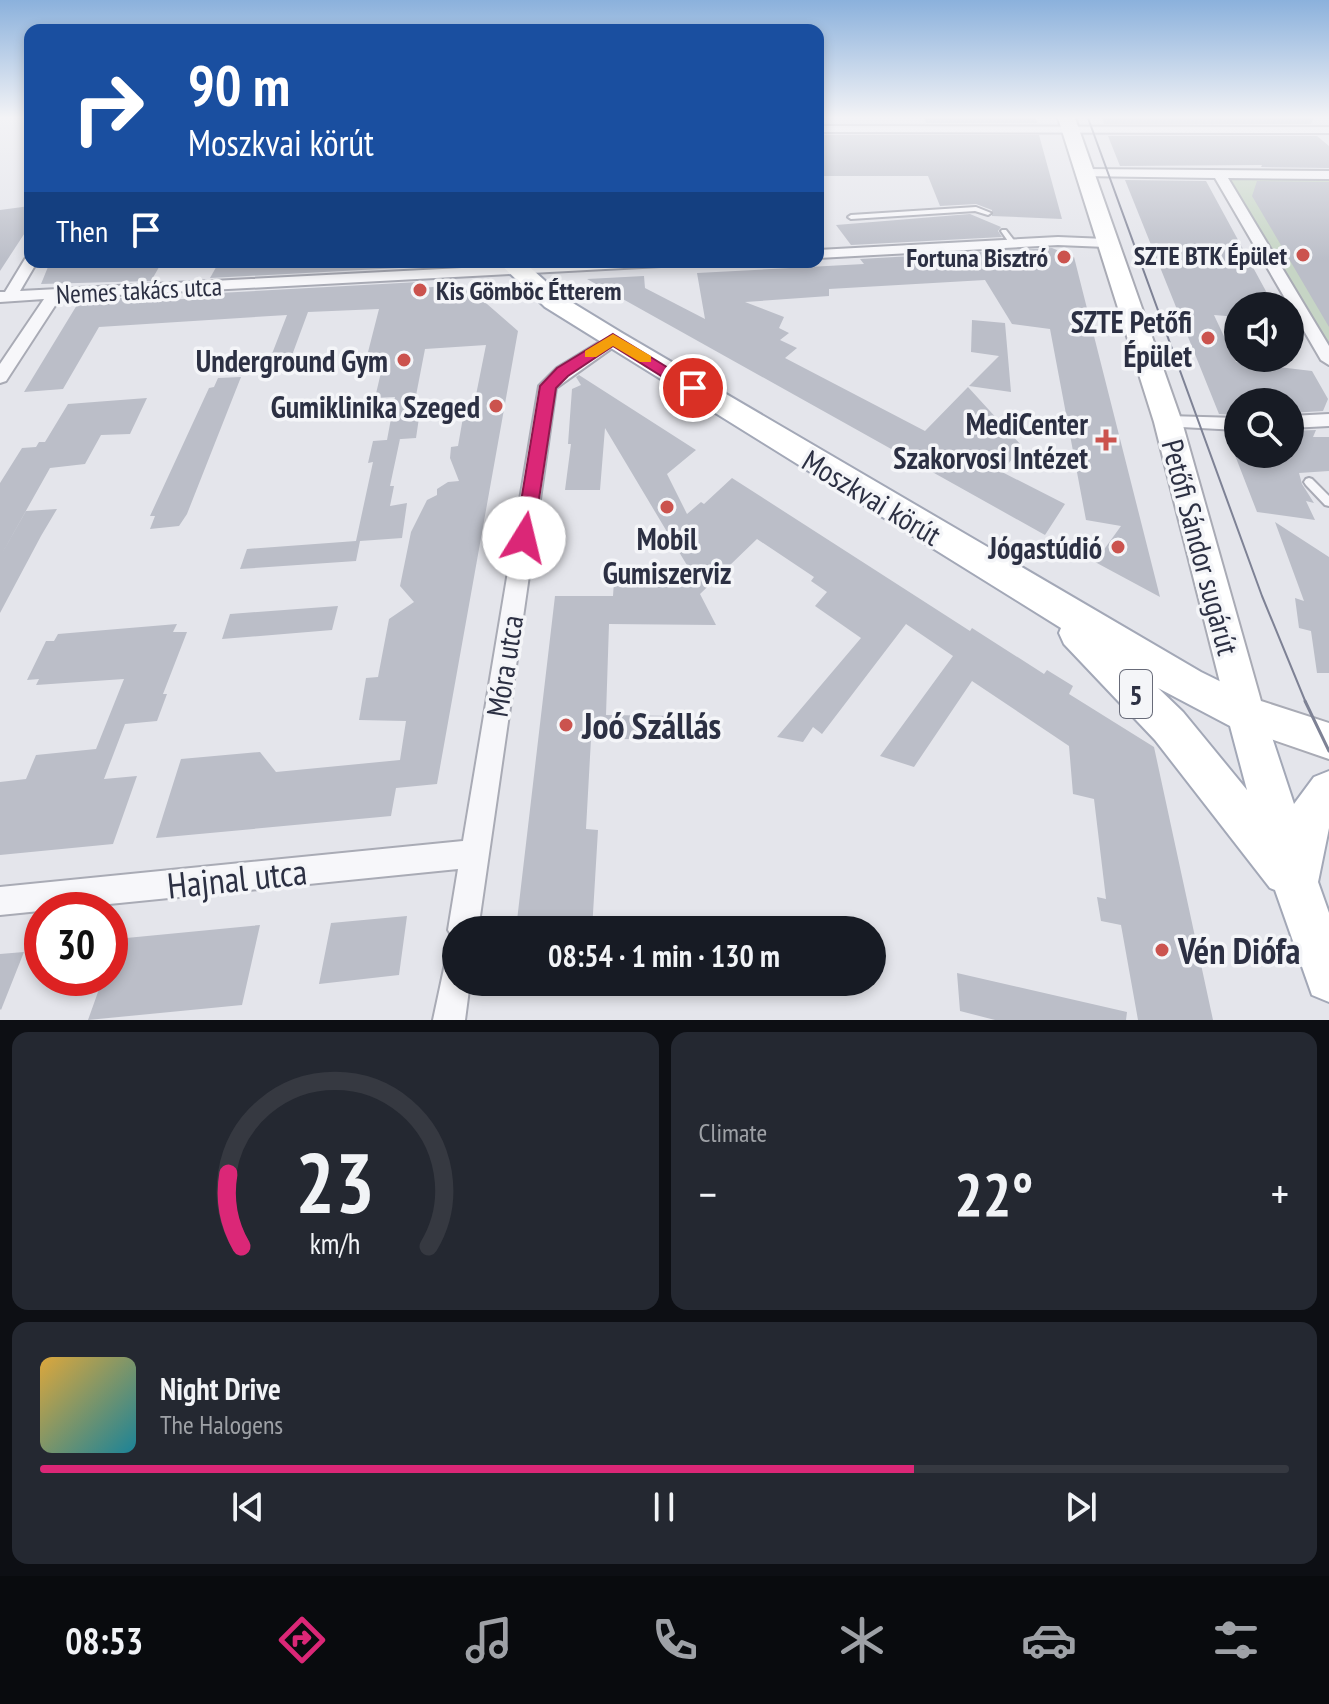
<!DOCTYPE html>
<html lang="en">
<head>
<meta charset="utf-8">
<style>
  :root { --surface:#171b24; --page:#242831; --text:#f1f3f6; --muted:#9ea1a6; --line:#363941; --accent:#db2777 }
  body { margin:0; font-family:"PT Sans Narrow",sans-serif; background:var(--page); color:var(--text); height:100vh; display:flex; flex-direction:column; font-size:30px; white-space:nowrap }
  * { box-sizing:border-box; margin:0 }
  p { font-size:26px; color:var(--muted) }
  .icon { flex:none; width:44px; height:44px; fill:none; stroke:currentColor; stroke-width:2; stroke-linecap:round; stroke-linejoin:round }
  .map { position:relative; height:1020px; overflow:hidden }
  .details { display:flex; flex-direction:column; gap:12px; padding:12px; background:#0d0f14; flex:1 }
  .details>* { flex:none }
  .banner { position:absolute; left:24px; top:24px; width:800px; height:244px; border-radius:16px; box-shadow:0 4px 12px #0003; background:#1a4fa0; color:#fff; overflow:hidden }
  .tools { position:absolute; left:1224px; top:292px; display:grid; gap:16px }
  .tools a { display:grid; place-items:center; width:80px; height:80px; border-radius:50%; background:var(--surface); box-shadow:0 4px 12px #0003; font-size:40px }
  .speed { position:absolute; left:24px; top:892px; display:flex; gap:16px; font-size:40px; font-weight:700; text-align:center }
  .speed>* { display:grid; place-content:center; width:104px; height:104px; border-radius:50%; background:var(--surface); box-shadow:0 4px 12px #0003; line-height:1 }
  .speed .limit { border:12px solid #d22; background:#fff; color:#111 }
  .pin { position:absolute; display:grid; place-items:center; width:68px; height:68px; color:#fff; margin:-34px; border:4px solid #fff; border-radius:50%; box-shadow:0 2px 8px #0007 }
  .me { position:absolute; width:88px; margin:-44px; rotate:9deg; stroke-linejoin:round; filter:drop-shadow(0 0 6px #0008) }
  .turn { display:flex; align-items:center; gap:28px; height:168px; padding:0 32px; font-size:36px }
  .turn .icon { width:104px; height:104px; stroke-width:2.5 }
  .turn b { display:block; font-size:56px; line-height:68px }
  .then { display:flex; align-items:center; height:76px; padding:0 32px; background:#0003; gap:16px; font-size:30px }
  .big { font-size:60px; font-weight:700; line-height:1.1 }
  .details .widget { flex:1; display:flex; flex-direction:column; justify-content:center; gap:12px; min-width:0; padding:0 28px; border-radius:16px; background:var(--page) }
  .details .dial { align-items:center; gap:0 }
  .dial svg { height:208px; overflow:visible; fill:none; stroke:var(--line); stroke-width:7; stroke-linecap:round; text-anchor:middle }
  .dial text { fill:var(--text); stroke:none }
  .song { display:flex; align-items:center; gap:24px }
  .cover { width:96px; height:96px; border-radius:12px; background:linear-gradient(135deg,hsl(40 70% 55%),hsl(190 70% 35%)) }
  .played { height:8px; border-radius:4px; background:linear-gradient(90deg,var(--accent) 70%,var(--line) 70%) }
  .keys { display:flex; justify-content:space-around; direction:ltr }
  .heat { display:flex; justify-content:space-between; align-items:center; font-size:44px; direction:ltr }
  .details .tiles { flex:1; display:grid; gap:12px; grid-template-columns:1fr 1fr }
  .widget:last-child { grid-column:span 2 }
  .trip { position:absolute; left:442px; top:916px; width:444px; height:80px; border-radius:40px; background:var(--surface); box-shadow:0 4px 12px #0003; font-weight:700; line-height:80px; text-align:center }
  .dock { display:flex; height:128px; justify-content:space-around; align-items:center; background:#090b0e; color:var(--muted) }
  .dock .icon { width:56px; height:56px }
  .dock .on { color:var(--accent) }
  .dock b { font-size:36px; color:var(--text) }
  .map>svg:first-child { display:block }
  .green { fill:#c6d5c5 }
  .building { fill:#bbbec8 }
  .lines { fill:none; stroke-linecap:round; stroke-linejoin:round }
  .lane-casing { stroke:#a9abb5; stroke-width:4 }
  .street-casing { stroke:#a9abb5; stroke-width:4 }
  .secondary-casing { stroke:#a9abb5; stroke-width:4 }
  .primary-casing { stroke:#a3a8b7; stroke-width:4 }
  .lane { fill:#f7f7fa; fill-rule:evenodd }
  .street { fill:#f7f7fa; fill-rule:evenodd }
  .secondary { fill:#fff; fill-rule:evenodd }
  .primary { fill:#fff; fill-rule:evenodd }
  .tram-far1 { stroke:#7e8295; stroke-width:2 }
  .tram { stroke:#7e8295; stroke-width:3 }
  .route { fill:#db2777; stroke:#8e194d; stroke-width:2 }
  .slow { fill:#f59e0b }
  .poi-dot { fill:#cb534e; stroke:#f4f5f8; stroke-width:3 }
  .labels { text-anchor:middle; dominant-baseline:central; stroke-width:7; stroke-linejoin:round; paint-order:stroke }
  .far-poi-label { font-size:26px; font-weight:bold; fill:#2c3043; stroke:#f4f5f8; text-anchor:end }
  .far-street-label { font-size:26px; fill:#2c3043; stroke:#f4f5f8 }
  .shield { fill:#f4f5f8; stroke:#686b79; stroke-width:2 }
  .shield-label { font-size:28px; font-weight:bold; fill:#2c3043 }
  .poi-label { font-size:30px; font-weight:bold; fill:#2c3043; stroke:#f4f5f8; text-anchor:end }
  .street-label { font-size:30px; fill:#2c3043; stroke:#f4f5f8 }
  .near-poi-label { font-size:36px; font-weight:bold; fill:#2c3043; stroke:#f4f5f8; text-anchor:start }
  .near-street-label { font-size:36px; fill:#2c3043; stroke:#f4f5f8 }
</style>
</head>
<body>
<div class="map">
<svg width="1329" height="1020" viewBox="0 0 1329 1020">
  <rect width="100%" height="100%" fill="#e4e5eb"/>
  <path class="green" d="M 1329,174 L 1329,359 L 1220,175 Z"/>
  <path class="building" d="M 924,118 L 1035,118 L 1037,123 L 926,123 Z
    M 1102,118 L 1314,118 L 1311,124 L 1104,124 Z
    M 818,135 L 1039,135 L 1062,219 L 992,216 L 992,210 L 976,204 L 940,206 L 928,176 L 818,176 Z
    M 1108,136 L 1317,136 L 1329,146 L 1329,168 L 1261,167 L 1262,165 L 1120,166 Z
    M 1125,180 L 1206,181 L 1274,306 L 1238,306 L 1238,317 L 1214,315 L 1236,362 L 1312,371 L 1328,399 L 1323,411 L 1290,413 L 1290,402 L 1238,402 L 1238,415 L 1219,414 Z
    M 1257,181 L 1329,182 L 1329,327 L 1252,196 Z
    M 30,206 L 30,225 L 0,271 L 0,210 Z
    M 970,214 L 1001,227 L 998,231 L 1002,237 L 851,245 L 836,225 Z
    M 1052,248 L 1074,257 L 1160,597 L 1095,562 L 1121,526 L 1086,520 L 1050,329 L 1012,324 L 985,280 L 829,289 L 829,296 L 745,302 L 784,317 L 779,328 L 789,333 L 780,340 L 797,348 L 785,358 L 925,431 L 968,387 L 1022,446 L 1002,472 L 1065,504 L 1045,535 L 587,279 L 644,276 L 645,288 L 705,319 L 697,273 L 864,264 L 860,259 Z
    M 50,262 L 162,262 L 151,281 L 41,284 Z
    M 219,262 L 441,262 L 436,266 L 210,278 Z
    M 419,282 L 411,289 L 464,284 L 518,331 L 437,784 L 396,788 L 391,816 L 156,838 L 181,759 L 260,752 L 276,772 L 400,760 L 406,721 L 359,720 L 366,678 L 378,677 L 389,619 L 414,602 L 400,586 L 411,532 L 427,500 L 437,495 L 437,489 L 448,482 L 459,481 L 450,458 L 451,447 L 458,446 L 465,406 L 474,405 L 486,345 L 425,349 L 413,411 L 420,411 L 416,438 L 387,440 L 395,397 L 375,398 L 385,355 L 367,356 L 379,309 L 308,312 L 291,358 L 270,359 L 287,315 L 99,327 L 63,389 L 24,392 L 80,300 L 142,297 L 139,301 L 185,299 L 199,298 L 201,294 Z
    M 972,320 L 1005,323 L 1011,392 L 969,386 L 999,356 L 971,352 Z
    M 579,375 L 696,450 L 667,474 L 687,514 L 701,502 L 704,504 L 732,478 L 970,631 L 972,628 L 1044,674 L 1047,670 L 1073,686 L 1069,694 L 1154,747 L 1213,1020 L 1138,1020 L 1121,925 L 1101,921 L 1097,897 L 1106,899 L 1094,799 L 1073,794 L 1069,746 L 972,681 L 914,767 L 880,756 L 953,656 L 906,624 L 822,734 L 813,727 L 803,742 L 777,737 L 861,638 L 815,606 L 827,592 L 811,581 L 814,577 L 757,539 L 700,594 L 716,625 L 609,624 L 606,715 L 679,716 L 679,739 L 591,739 L 586,829 L 598,830 L 592,930 L 516,929 L 555,596 L 613,596 L 614,581 L 697,582 L 605,428 L 600,490 L 565,490 L 571,444 L 568,444 L 572,389 L 581,385 L 576,377 Z
    M 241,377 L 187,514 L 179,526 L 150,529 L 155,516 L 150,516 L 209,388 L 214,387 L 218,378 Z
    M 147,398 L 130,434 L 101,435 L 85,464 L 50,468 L 0,557 L 0,483 L 22,448 L 36,447 L 39,442 L 45,442 L 68,404 Z
    M 1316,430 L 1313,437 L 1329,437 L 1329,471 L 1299,473 L 1302,484 L 1314,503 L 1306,501 L 1315,520 L 1257,512 L 1226,432 L 1238,433 L 1238,454 L 1290,454 L 1290,431 Z
    M 400,439 L 390,486 L 394,486 L 390,506 L 407,503 L 402,538 L 360,541 L 356,561 L 240,569 L 247,549 L 356,541 L 373,462 L 368,463 L 373,441 Z
    M 57,509 L 41,536 L 0,613 L 0,557 L 26,511 Z
    M 1275,522 L 1329,557 L 1329,673 L 1317,673 L 1311,631 L 1299,628 L 1295,598 L 1304,601 Z
    M 338,606 L 332,630 L 222,639 L 230,614 Z
    M 177,624 L 173,632 L 187,632 L 163,694 L 167,694 L 157,721 L 125,724 L 104,779 L 137,776 L 113,844 L 0,855 L 0,782 L 26,779 L 36,755 L 96,749 L 124,679 L 36,685 L 39,679 L 27,680 L 46,641 L 54,641 L 58,634 Z
    M 407,916 L 399,975 L 319,984 L 331,923 Z
    M 260,925 L 242,1005 L 88,1020 L 103,978 L 110,978 L 110,956 L 116,939 Z
    M 24,952 L 1,1010 L 0,1009 L 0,954 Z
    M 957,973 L 1127,1012 L 1126,1020 L 995,1020 L 960,1011 Z"/>
  <g class="lines">
    <defs>
      <path id="lane" d="M 976,207 L 991,213 L 988,215 L 975,211 L 851,219 L 848,217 L 851,215 Z
        M 1002,230 L 1006,230 L 1016,243 L 1014,244 L 1010,244 L 1001,231 Z
        M 1309,478 L 1312,479 L 1329,496 L 1329,506 L 1325,505 L 1306,485 L 1304,482 L 1306,479 Z"/>
      <path id="street" d="M 818,126 L 1329,127 L 1329,133 L 818,132 Z
        M 1084,169 L 1329,171 L 1329,179 L 1228,178 L 1329,346 L 1329,365 L 1321,360 L 1215,178 L 1080,176 L 1080,170 Z
        M 1058,237 L 1106,239 L 1113,243 L 1106,247 L 1058,245 L 818,258 L 818,250 Z
        M 30,258 L 30,262 L 37,262 L 20,291 L 579,262 L 668,262 L 661,266 L 60,298 L 6,381 L 0,383 L 0,364 L 44,299 L 0,302 L 0,292 L 5,292 L 25,259 Z
        M 613,334 L 621,339 L 619,343 L 556,388 L 478,930 L 456,930 L 456,942 L 448,930 L 458,869 L 0,915 L 0,887 L 463,841 L 539,386 L 557,368 Z
        M 1329,414 L 1329,426 L 1290,428 L 1290,416 Z
        M 1168,416 L 1238,418 L 1238,430 L 1162,426 L 1159,422 Z
        M 456,960 L 456,982 L 470,982 L 465,1020 L 433,1020 L 445,964 Z"/>
      <path id="secondary" d="M 1058,118 L 1075,118 L 1182,422 L 1261,701 L 1329,723 L 1329,759 L 1233,726 L 1228,714 L 1154,422 Z"/>
      <path id="primary" d="M 498,262 L 524,262 L 563,297 L 622,333 L 1201,672 L 1260,701 L 1294,804 L 1314,777 L 1329,771 L 1329,828 L 1318,882 L 1329,913 L 1329,1002 L 1312,995 L 1275,890 L 1270,888 L 1155,740 L 1064,644 L 1059,633 L 1061,628 L 545,307 ZM 1158,688 L 1230,726 L 1247,790 L 1183,712 Z"/>
    </defs>
    <use href="#lane" class="lane-casing"/>
    <use href="#street" class="street-casing"/>
    <use href="#secondary" class="secondary-casing"/>
    <use href="#primary" class="primary-casing"/>
    <use href="#lane" class="lane"/>
    <use href="#street" class="street"/>
    <use href="#secondary" class="secondary"/>
    <use href="#primary" class="primary"/>
    <path class="tram-far1" d="M 1088,118 L 1262,596 L 1306,703"/>
    <path class="tram" d="M 1305,701 L 1329,751"/>
  </g>
  <linearGradient id="sky" x2="0" y2="1"><stop stop-color="#8bb1dc"/><stop offset="0.45" stop-color="#f3f3f6"/><stop offset="1" stop-color="#f3f3f6" stop-opacity="0"/></linearGradient>
  <rect width="1329" height="261" fill="url(#sky)"/>
  <path class="route" d="M 613,334 L 701,388 L 693,393 L 687,392 L 613,346 L 568,376 L 556,388 L 533,538 L 531,543 L 517,543 L 515,538 L 540,386 L 557,368 Z"/>
  <path class="slow" d="M 613,334 L 651,356 L 651,362 L 640,362 L 613,346 L 596,357 L 585,357 L 585,351 Z"/>
  <g class="poi-dot">
    <circle cx="1303" cy="255" r="8"/>
    <circle cx="1064" cy="257" r="8"/>
    <circle cx="420" cy="290" r="8"/>
    <circle cx="1208" cy="338" r="8"/>
    <circle cx="404" cy="360" r="8"/>
    <circle cx="496" cy="406" r="8"/>
    <path d="M1102 428h8v8h8v8h-8v8h-8v-8h-8v-8h8z"/>
    <circle cx="667" cy="507" r="8"/>
    <circle cx="1118" cy="547" r="8"/>
    <circle cx="566" cy="725" r="8"/>
    <circle cx="1162" cy="950" r="8"/>
  </g>
  <g class="labels">
    <g class="far-poi-label">
      <text x="1287" y="255">SZTE BTK Épület</text>
      <text x="1048" y="257">Fortuna Bisztró</text>
      <text x="436" y="290" text-anchor="start">Kis Gömböc Étterem</text>
    </g>
    <g class="far-street-label">
      <text transform="translate(139 290) rotate(-3)">Nemes takács utca</text>
    </g>
    <rect class="shield" x="1120" y="670" width="32" height="48" rx="6"/>
    <g class="shield-label">
      <text x="1136" y="694">5</text>
    </g>
    <g class="poi-label">
      <text x="1192" y="321">SZTE Petőfi<tspan x="1192" dy="34">Épület</tspan></text>
      <text x="388" y="360">Underground Gym</text>
      <text x="480" y="406">Gumiklinika Szeged</text>
      <text x="1088" y="423">MediCenter<tspan x="1088" dy="34">Szakorvosi Intézet</tspan></text>
      <text x="667" y="538" text-anchor="middle">Mobil<tspan x="667" dy="34">Gumiszerviz</tspan></text>
      <text x="1102" y="547">Jógastúdió</text>
    </g>
    <g class="street-label">
      <text transform="translate(872 497) rotate(31)">Moszkvai körút</text>
      <text transform="translate(1201 547) rotate(75)">Petőfi Sándor sugárút</text>
      <text transform="translate(504 666) rotate(-81)">Móra utca</text>
    </g>
    <g class="near-poi-label">
      <text x="582" y="725">Joó Szállás</text>
      <text x="1178" y="950">Vén Diófa</text>
    </g>
    <g class="near-street-label">
      <text transform="translate(237 878) rotate(-6)">Hajnal utca</text>
    </g>
  </g>
</svg>
<div class="tools">
<a><svg class="icon" aria-label="sound" viewBox="0 0 24 24"><path d="M4 9h4l5-4v14l-5-4H4zM17 9q2 3 0 6"/></svg></a>
<a><svg class="icon" aria-label="search" viewBox="0 0 24 24"><circle cx="10" cy="10" r="6"/><path d="M15 15l6 6"/></svg></a>
</div>
<div class="speed"><div class="limit">30</div></div>
<div class="pin" style="left:693px;top:388px;background:#d93025"><svg class="icon" aria-label="arrive" viewBox="0 0 24 24"><path d="M6 21V4h12l-3 4 3 4H6"/></svg></div>
<svg class="me" style="left:524px;top:538px" viewBox="-20 -20 40 40"><circle r="19" fill="#fff"/><path d="M0-13L10 11 0 6-10 11z" fill="#db2777"/></svg>
<div class="trip">08:54 · 1 min · 130 m</div>
<div class="banner">
<div class="turn"><svg class="icon" aria-label="right" viewBox="0 0 24 24"><path d="M7 20v-9h11M14 6l5 5-5 5"/></svg><div><b>90 m</b>Moszkvai körút</div></div>
<div class="then">Then<svg class="icon" aria-label="arrive" viewBox="0 0 24 24"><path d="M6 21V4h12l-3 4 3 4H6"/></svg></div>
</div>
</div>
<section class="details">
<div class="tiles">
<div class="widget dial"><svg viewBox="0 0 100 80">
<path d="M14 69A42 42 0 1 1 86 69"/>
<path d="M14 69A42 42 0 0 1 9 41" stroke="#db2777"/>
<text x="50" y="56" font-size="32" font-weight="700">23</text>
<text x="50" y="72" font-size="11">km/h</text>
</svg></div>
<div class="widget"><p>Climate</p>
<div class="heat"><a>−</a><b class="big">22°</b><a>+</a></div>
</div>
<div class="widget">
<div class="song"><i class="cover"></i><div><b>Night Drive</b><p>The Halogens</p></div></div>
<div class="played"></div>
<div class="keys"><svg class="icon" aria-label="previous" viewBox="0 0 24 24"><path d="M18 5L8 12l10 7zM5 5v14"/></svg><svg class="icon" aria-label="pause" viewBox="0 0 24 24"><path d="M8 5v14M16 5v14"/></svg><svg class="icon" aria-label="next" viewBox="0 0 24 24"><path d="M6 5l10 7-10 7zM19 5v14"/></svg></div>
</div>
</div>
</section>
<nav class="dock">
<b>08:53</b>
<svg class="icon on" aria-label="directions" viewBox="0 0 24 24"><path d="M12 3l9 9-9 9-9-9zM9 14v-3h6M13 9l2 2-2 2"/></svg>
<svg class="icon" aria-label="music" viewBox="0 0 24 24"><path d="M9 18V5l10-2v13"/><circle cx="6" cy="18" r="3"/><circle cx="16" cy="16" r="3"/></svg>
<svg class="icon" aria-label="phone" viewBox="0 0 24 24"><path d="M5 4h4l2 5-3 2q2 4 5 5l2-3 5 2v4C11 20 4 13 5 4z"/></svg>
<svg class="icon" aria-label="climate" viewBox="0 0 24 24"><path d="M12 3v18M4 7l16 10M4 17L20 7"/></svg>
<svg class="icon" aria-label="car" viewBox="0 0 24 24"><path d="M5 17H2v-5l4-1 3-4h7l3 4 3 1v5h-3M9 17h6M6 11h13"/><circle cx="7" cy="17" r="2"/><circle cx="17" cy="17" r="2"/></svg>
<svg class="icon" aria-label="filters" viewBox="0 0 24 24"><path d="M4 7h16M4 17h16"/><circle cx="9" cy="7" r="2"/><circle cx="15" cy="17" r="2"/></svg>
</nav>
</body>
</html>
